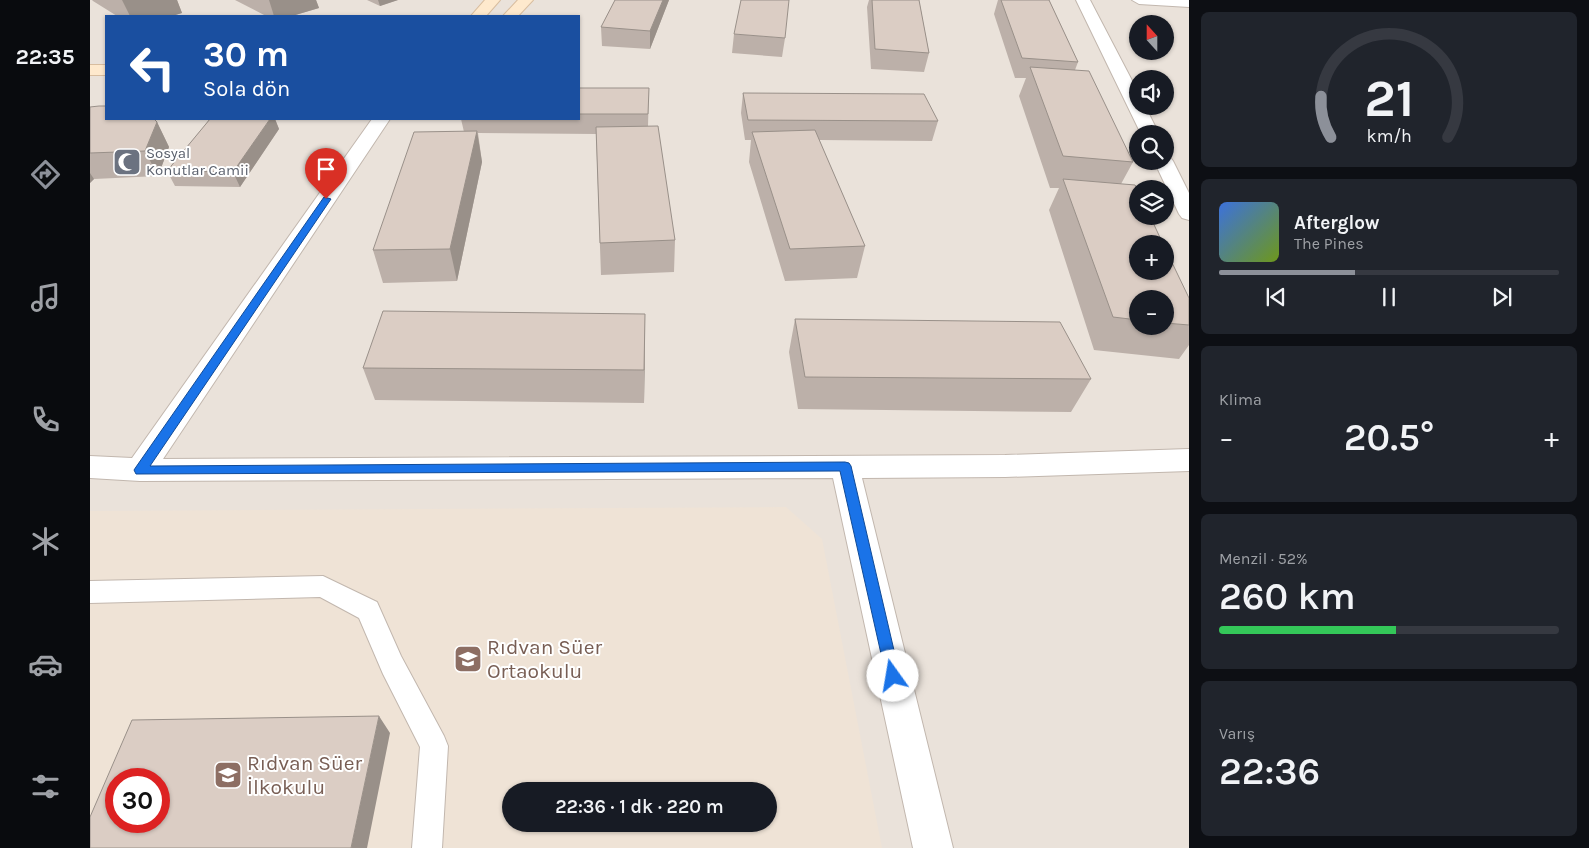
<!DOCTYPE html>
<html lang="tr">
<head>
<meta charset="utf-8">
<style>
  :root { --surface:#171b24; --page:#20242c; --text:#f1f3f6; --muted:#9ea1a6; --line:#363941; --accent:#8c9099 }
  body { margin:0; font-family:Karla,sans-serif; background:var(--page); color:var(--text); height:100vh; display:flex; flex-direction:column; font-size:19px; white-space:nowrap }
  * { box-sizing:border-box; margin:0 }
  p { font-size:16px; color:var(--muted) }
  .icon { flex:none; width:28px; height:28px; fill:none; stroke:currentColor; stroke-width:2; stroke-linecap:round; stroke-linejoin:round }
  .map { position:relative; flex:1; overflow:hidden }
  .drawer { display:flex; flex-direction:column; gap:12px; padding:12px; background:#0d0f14; width:400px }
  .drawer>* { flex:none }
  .hud { position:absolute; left:15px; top:15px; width:475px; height:105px; border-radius:0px; box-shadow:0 1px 4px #0004; background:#1a4fa0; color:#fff; overflow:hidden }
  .needle { width:32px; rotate:339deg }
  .buttons { position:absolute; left:1039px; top:15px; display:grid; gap:10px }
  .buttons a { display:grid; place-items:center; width:45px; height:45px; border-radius:50%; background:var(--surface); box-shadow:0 1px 4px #0004; font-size:25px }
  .speed { position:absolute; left:15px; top:768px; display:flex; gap:10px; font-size:25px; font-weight:700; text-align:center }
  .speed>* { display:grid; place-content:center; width:65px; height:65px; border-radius:50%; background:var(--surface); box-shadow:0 1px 4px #0004; line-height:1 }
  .speed .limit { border:8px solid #d22; background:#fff; color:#111 }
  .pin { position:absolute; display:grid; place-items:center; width:42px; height:42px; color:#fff; margin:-51px -21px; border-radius:50% 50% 50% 0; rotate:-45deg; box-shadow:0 0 5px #0007 }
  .pin .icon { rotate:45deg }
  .me { position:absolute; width:55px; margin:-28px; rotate:347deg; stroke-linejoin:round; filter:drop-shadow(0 0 4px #0008) }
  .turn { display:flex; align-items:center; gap:18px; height:105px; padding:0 15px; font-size:22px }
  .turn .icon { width:65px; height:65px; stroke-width:2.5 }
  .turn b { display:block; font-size:35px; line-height:42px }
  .big { font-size:38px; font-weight:600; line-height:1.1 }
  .drawer .card { flex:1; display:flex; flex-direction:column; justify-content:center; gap:8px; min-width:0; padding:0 18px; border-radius:8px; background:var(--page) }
  .drawer .dial { align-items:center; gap:0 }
  .dial svg { height:130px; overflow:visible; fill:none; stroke:var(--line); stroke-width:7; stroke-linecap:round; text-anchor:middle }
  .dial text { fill:var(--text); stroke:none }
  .song { display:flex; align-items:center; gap:15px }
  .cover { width:60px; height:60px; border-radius:8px; background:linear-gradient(135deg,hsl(220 70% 55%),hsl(80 70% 35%)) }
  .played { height:5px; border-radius:2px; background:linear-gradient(90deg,var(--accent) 40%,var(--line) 40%) }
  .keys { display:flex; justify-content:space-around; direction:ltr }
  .heat { display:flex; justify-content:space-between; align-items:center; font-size:28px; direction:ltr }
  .charge { height:8px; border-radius:4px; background:linear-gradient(90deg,#34c759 52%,var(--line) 0) }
  .trip { position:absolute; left:412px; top:782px; width:275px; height:50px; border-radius:25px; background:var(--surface); box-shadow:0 1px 4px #0004; font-weight:600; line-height:50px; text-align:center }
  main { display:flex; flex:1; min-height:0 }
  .tab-bar { display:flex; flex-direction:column; width:90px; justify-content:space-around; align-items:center; background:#090b0e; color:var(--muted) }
  .tab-bar .icon { width:35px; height:35px }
  .tab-bar .active { color:var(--accent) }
  .tab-bar b { font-size:22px; color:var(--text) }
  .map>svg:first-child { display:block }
  .residential { fill:#eae2da; fill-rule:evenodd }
  .education { fill:#efe3d6; fill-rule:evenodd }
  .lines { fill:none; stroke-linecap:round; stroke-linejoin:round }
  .service-casing { stroke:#c2b7ae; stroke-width:2 }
  .minor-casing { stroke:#c2b7ae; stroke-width:2 }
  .secondary-casing { stroke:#d8bd9f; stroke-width:2 }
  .service { fill:#fff; fill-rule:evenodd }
  .minor { fill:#fff; fill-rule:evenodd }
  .secondary { fill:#fee9cd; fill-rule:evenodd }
  .wall { fill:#bcb0a9; fill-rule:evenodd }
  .shaded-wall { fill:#999089 }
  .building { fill:#dbcdc4; stroke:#999089; fill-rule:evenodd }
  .route { fill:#1a73e8; stroke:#114b97 }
  .labels { text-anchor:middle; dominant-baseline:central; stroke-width:4; stroke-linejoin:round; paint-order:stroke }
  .far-worship-label { font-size:15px; fill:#5b616d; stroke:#fff; text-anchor:start }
  .near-education-label { font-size:21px; fill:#785e54; stroke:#fff; text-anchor:start }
</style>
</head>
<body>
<main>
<nav class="tab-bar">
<b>22:35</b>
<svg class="icon active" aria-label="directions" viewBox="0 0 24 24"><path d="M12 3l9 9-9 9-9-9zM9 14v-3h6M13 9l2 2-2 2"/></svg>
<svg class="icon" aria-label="music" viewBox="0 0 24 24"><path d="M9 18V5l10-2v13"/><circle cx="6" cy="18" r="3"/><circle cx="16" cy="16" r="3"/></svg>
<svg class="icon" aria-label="phone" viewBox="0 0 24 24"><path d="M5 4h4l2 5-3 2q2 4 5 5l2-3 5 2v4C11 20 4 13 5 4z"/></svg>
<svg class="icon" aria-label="climate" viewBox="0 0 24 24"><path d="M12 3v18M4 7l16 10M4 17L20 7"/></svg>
<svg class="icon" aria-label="car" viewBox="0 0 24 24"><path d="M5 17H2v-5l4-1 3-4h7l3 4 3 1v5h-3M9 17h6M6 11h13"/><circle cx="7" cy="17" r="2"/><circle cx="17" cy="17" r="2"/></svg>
<svg class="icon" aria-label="filters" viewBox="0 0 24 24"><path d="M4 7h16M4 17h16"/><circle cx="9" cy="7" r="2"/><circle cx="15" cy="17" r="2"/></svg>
</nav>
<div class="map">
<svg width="1099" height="848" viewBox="0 0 1099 848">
  <rect width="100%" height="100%" fill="#f6f1ec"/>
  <path class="residential" d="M 0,0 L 1099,0 L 1099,848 L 0,848 ZM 16,16 L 489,16 L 489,119 L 16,119 ZM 1048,24 L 1075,24 L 1075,51 L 1048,51 ZM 1048,79 L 1075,79 L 1075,106 L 1048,106 ZM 1048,134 L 1075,134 L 1075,161 L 1048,161 ZM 1048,189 L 1075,189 L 1075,216 L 1048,216 ZM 1048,244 L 1075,244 L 1075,271 L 1048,271 ZM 1048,299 L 1075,299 L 1075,326 L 1048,326 ZM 26,779 L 69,779 L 69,821 L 26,821 ZM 421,791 L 679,791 L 679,824 L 421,824 Z"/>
  <path class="education" d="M 696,507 L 732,539 L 792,848 L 0,848 L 0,511 ZM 26,779 L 69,779 L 69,821 L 26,821 ZM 421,791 L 679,791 L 679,824 L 421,824 Z"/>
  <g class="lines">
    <defs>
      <path id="service" d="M 233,576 L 287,602 L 311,656 L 354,736 L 358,746 L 352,848 L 322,848 L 330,747 L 293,674 L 269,618 L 230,597 L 0,603 L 0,581 Z"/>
      <path id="minor" d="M 986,0 L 1000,0 L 1048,92 L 1048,106 L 1055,106 L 1069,134 L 1051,134 Z
        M 1042,0 L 1099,0 L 1099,7 L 1049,4 Z
        M 282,119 L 300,119 L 73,459 L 915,455 L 1099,449 L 1099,471 L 915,477 L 772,478 L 863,848 L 823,848 L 743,478 L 50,481 L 0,478 L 0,456 L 42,458 Z
        M 1075,156 L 1080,157 L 1083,161 L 1099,193 L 1099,220 L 1092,218 L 1089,214 L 1064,161 L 1075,161 Z"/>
      <path id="secondary" d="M 395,0 L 410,0 L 396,16 L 381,16 Z
        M 428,0 L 443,0 L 428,16 L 413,16 Z
        M 0,65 L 16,65 L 16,75 L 0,75 Z"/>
    </defs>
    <use href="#service" class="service-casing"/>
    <use href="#minor" class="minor-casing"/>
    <use href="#secondary" class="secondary-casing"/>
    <use href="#service" class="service"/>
    <use href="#minor" class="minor"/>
    <use href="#secondary" class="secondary"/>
  </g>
  <path class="wall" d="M 2,0 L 87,0 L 92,13 L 82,16 L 27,16 L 3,1 Z
    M 145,0 L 226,0 L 229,8 L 202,16 L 176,16 Z
    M 277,0 L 308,0 L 290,6 Z
    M 525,0 L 579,0 L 560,49 L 512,46 L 511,27 Z
    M 779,0 L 829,0 L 839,53 L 834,72 L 781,69 L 777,7 Z
    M 908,0 L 959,0 L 988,62 L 985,70 L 1043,162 L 1031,184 L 1099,298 L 1099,345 L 1089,359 L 1004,350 L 959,210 L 969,188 L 960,188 L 929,96 L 936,78 L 925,78 L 904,14 ZM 1048,299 L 1075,299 L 1075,326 L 1048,326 Z
    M 644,34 L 695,38 L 692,57 L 642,53 Z
    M 489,88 L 559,88 L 558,126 L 585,240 L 584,272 L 511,275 L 506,134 L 388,133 L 392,162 L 367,281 L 293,283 L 283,250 L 374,132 L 371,119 L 489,119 Z
    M 653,93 L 848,121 L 842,141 L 729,140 L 775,246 L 767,278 L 695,281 L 659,162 L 661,140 L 655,140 L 651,113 Z
    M 0,107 L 67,122 L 79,147 L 68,176 L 4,179 L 0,183 Z
    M 120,119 L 185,119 L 189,129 L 150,187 L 85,186 L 77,171 Z
    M 555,314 L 554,403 L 285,400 L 273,368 Z
    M 705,319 L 1001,379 L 981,412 L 708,409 L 699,352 Z"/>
  <path class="shaded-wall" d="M 32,0 L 87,0 L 92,13 L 82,16 L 40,16 Z
    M 179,0 L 226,0 L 229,8 L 202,16 L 184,16 Z
    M 288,0 L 308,0 L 290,6 Z
    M 573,0 L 579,0 L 560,49 L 560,31 Z
    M 180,119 L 185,119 L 189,129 L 150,187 L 143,172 Z
    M 67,122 L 79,147 L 68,176 L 55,151 Z
    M 387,131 L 392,162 L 367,281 L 360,249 Z
    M 0,173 L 4,179 L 0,183 Z
    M 555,314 L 555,347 L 554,403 L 554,370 Z
    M 289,716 L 300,733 L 277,848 L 261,848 Z"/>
  <path class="building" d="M 525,0 L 573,0 L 560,31 L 511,27 Z
    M 651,0 L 699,0 L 695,38 L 644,34 Z
    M 782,0 L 829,0 L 839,53 L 785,49 Z
    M 911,0 L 959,0 L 988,62 L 932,58 Z
    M 940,67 L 999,71 L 1043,162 L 973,156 Z
    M 489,88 L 559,88 L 558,114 L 489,114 Z
    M 653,93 L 834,94 L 848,121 L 658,120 Z
    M 9,106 L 16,106 L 16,119 L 64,119 L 67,122 L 55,151 L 0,153 L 0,107 Z
    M 120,119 L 180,119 L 143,172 L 77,171 Z
    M 568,126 L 585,240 L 510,243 L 506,127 Z
    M 725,130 L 775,246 L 700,249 L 662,132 Z
    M 387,131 L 360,249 L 283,250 L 324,132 Z
    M 973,179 L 1045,185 L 1048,189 L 1048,216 L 1060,216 L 1073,244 L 1048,244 L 1048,271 L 1075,271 L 1075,248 L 1099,298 L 1099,325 L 1075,323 L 1075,299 L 1048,299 L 1048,320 L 1023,317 Z
    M 293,311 L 555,314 L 554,370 L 273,368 Z
    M 705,319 L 970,322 L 1001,379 L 715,377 Z
    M 289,716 L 261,848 L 0,848 L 0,817 L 42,720 ZM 26,779 L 69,779 L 69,821 L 26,821 Z"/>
  <path class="route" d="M 234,197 L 241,199 L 60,466 L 755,462 L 759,463 L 761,466 L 810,676 L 808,681 L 803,683 L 798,681 L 796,676 L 750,471 L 46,474 L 44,470 L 46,467 Z"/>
  <defs>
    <symbol id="mosque-square" viewBox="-11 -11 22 22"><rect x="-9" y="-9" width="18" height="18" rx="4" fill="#6b7280" stroke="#fff"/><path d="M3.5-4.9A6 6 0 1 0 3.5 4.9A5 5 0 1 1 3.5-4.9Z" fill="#fff"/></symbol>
    <symbol id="school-square" viewBox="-11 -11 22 22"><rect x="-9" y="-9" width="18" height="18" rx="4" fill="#8d6e63" stroke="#fff"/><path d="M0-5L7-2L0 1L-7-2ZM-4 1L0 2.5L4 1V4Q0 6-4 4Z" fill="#fff"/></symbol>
  </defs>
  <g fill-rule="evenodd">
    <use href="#mosque-square" x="21" y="146" width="32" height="32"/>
    <use href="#school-square" x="362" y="643" width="32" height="32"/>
    <use href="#school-square" x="122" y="759" width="32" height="32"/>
  </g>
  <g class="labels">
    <g class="far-worship-label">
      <text x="56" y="153">Sosyal<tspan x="56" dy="17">Konutlar Camii</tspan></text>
    </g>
    <g class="near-education-label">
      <text x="397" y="647">Rıdvan Süer<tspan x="397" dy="24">Ortaokulu</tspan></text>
      <text x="157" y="763">Rıdvan Süer<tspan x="157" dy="24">İlkokulu</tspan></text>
    </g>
  </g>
</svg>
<div class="buttons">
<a><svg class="needle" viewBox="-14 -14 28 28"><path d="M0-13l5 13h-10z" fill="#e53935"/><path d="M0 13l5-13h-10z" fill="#9ea1a6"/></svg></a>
<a><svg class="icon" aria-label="sound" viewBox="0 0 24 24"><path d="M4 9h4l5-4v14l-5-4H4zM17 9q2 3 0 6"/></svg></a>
<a><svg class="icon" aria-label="search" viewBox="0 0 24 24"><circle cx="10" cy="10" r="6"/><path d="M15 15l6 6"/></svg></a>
<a><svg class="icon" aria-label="layers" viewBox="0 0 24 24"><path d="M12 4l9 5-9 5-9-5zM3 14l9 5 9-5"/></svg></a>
<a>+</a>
<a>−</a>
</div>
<div class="speed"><div class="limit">30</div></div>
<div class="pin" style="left:236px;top:199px;background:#d93025"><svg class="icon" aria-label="arrive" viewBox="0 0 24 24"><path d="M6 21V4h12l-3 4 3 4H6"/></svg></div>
<svg class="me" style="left:803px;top:676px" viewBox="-20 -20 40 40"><circle r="19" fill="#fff"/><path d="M0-13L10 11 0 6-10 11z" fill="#1a73e8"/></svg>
<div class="trip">22:36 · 1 dk · 220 m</div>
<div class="hud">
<div class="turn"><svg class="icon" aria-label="left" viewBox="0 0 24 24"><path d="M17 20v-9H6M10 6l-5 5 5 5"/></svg><div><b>30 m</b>Sola dön</div></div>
</div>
</div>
<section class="drawer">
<div class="card dial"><svg viewBox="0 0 100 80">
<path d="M14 69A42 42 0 1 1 86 69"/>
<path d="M14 69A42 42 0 0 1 8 44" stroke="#8c9099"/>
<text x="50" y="56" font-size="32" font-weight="700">21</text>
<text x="50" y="72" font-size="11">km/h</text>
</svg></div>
<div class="card">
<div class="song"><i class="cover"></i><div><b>Afterglow</b><p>The Pines</p></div></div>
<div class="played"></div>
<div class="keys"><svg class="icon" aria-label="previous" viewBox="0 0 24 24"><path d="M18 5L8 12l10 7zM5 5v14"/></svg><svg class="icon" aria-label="pause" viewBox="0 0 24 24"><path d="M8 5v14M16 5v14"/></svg><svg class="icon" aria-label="next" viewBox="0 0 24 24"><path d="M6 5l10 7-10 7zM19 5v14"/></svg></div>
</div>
<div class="card"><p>Klima</p>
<div class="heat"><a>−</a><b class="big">20.5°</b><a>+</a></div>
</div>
<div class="card"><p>Menzil · 52%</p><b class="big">260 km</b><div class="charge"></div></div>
<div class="card"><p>Varış</p><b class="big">22:36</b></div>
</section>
</main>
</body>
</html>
